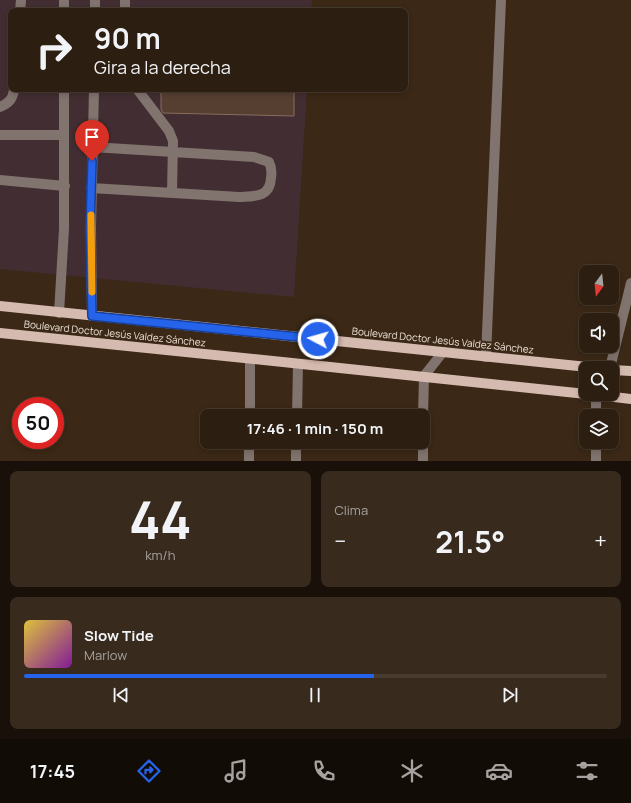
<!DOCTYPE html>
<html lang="es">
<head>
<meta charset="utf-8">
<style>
  :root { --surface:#2c1e10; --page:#382b1e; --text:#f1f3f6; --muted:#a6a29f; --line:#483c30; --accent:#2563eb }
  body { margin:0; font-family:Manrope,sans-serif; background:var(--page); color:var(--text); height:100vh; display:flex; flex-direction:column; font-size:15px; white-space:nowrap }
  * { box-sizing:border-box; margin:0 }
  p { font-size:13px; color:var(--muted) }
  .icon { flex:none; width:22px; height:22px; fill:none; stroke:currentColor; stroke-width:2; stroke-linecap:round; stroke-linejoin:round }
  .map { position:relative; height:461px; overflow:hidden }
  .panel { display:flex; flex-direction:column; gap:10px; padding:10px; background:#181009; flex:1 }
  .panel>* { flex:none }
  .hud { position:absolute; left:8px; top:8px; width:400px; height:84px; border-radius:8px; box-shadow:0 2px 6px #0003,0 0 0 1px var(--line); background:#2c1e10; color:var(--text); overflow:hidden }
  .needle { width:26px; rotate:195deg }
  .fabs { position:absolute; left:579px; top:265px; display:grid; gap:8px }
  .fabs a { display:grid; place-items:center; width:40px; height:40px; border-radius:8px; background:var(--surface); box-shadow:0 2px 6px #0003,0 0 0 1px var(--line); font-size:20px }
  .speed { position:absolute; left:12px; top:397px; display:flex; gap:8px; font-size:20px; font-weight:700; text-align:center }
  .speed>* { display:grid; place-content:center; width:52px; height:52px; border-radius:50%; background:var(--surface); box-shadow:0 2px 6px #0003,0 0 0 1px var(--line); line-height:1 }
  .speed .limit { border:6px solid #d22; background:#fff; color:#111 }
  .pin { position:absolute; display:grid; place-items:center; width:34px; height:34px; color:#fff; margin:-41px -17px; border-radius:50% 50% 50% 0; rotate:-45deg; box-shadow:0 0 4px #0007 }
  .pin .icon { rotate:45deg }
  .me { position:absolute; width:44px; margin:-22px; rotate:276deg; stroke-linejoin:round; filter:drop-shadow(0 0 3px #0008) }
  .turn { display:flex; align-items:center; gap:14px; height:84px; padding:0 20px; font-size:18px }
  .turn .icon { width:52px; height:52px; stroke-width:2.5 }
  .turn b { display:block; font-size:28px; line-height:34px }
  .big { font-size:30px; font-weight:700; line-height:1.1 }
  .panel .widget { flex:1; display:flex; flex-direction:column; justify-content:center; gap:6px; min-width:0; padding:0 14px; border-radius:8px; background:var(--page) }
  .panel .dial { align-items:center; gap:0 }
  .dial b { font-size:52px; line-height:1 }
  .song { display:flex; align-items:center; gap:12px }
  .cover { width:48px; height:48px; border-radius:6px; background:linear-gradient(135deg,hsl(50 70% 55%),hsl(290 70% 35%)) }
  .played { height:4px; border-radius:2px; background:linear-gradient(90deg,var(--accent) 60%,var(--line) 60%) }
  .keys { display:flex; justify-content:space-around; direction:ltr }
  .heat { display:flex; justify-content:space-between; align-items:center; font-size:22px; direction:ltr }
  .panel .tiles { flex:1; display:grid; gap:10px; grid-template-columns:1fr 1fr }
  .widget:last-child { grid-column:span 2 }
  .trip { position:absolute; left:200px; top:409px; width:230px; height:40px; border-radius:8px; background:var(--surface); box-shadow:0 2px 6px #0003,0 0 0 1px var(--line); font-weight:700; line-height:40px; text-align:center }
  .menu { display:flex; height:64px; justify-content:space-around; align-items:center; background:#120c06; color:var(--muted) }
  .menu .icon { width:28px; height:28px }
  .menu .current { color:var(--accent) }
  .menu b { font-size:18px; color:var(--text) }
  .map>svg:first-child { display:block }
  .industrial { fill:#422e32 }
  .building { fill:#563f31; stroke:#876d5e }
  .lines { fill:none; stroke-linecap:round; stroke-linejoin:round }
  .minor { stroke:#81736e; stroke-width:10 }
  .major { stroke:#d5baaf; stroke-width:10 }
  .route-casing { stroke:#184099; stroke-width:10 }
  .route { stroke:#2563eb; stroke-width:7 }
  .slow { stroke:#f59e0b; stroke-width:7 }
  .labels { text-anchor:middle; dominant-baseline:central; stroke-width:4; stroke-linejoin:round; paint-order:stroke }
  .street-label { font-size:10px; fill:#ece0d5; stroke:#3b2816 }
</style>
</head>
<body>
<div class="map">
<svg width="631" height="461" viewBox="0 0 631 461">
  <rect width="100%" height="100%" fill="#3b2816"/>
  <path class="industrial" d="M 0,0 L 312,0 L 311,11 L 11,11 L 11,89 L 307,89 L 294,297 L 0,269 Z"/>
  <path class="building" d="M 161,89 L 294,89 L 294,116 L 163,113 L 161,109 Z"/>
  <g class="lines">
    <path class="minor" d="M 64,0 L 64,11
      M 95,0 L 95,11
      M 20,11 L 21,0
      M 125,11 L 125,0
      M 137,89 L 169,131 L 173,141 L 172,193
      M 0,107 C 9,103 13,99 14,89
      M 0,135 L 64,135
      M 0,180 L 65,186
      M 91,188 L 239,197 C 254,196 270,198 271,178 C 272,172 272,168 269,162 L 254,157 L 92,147
      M 59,313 L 64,229 L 64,89
      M 92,316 L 91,228 L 94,89
      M 486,357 L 501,0
      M 610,368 L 631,283
      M 250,416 L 250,360
      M 297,416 L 298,364
      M 423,416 L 424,376 L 443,352
      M 596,416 L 596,395
      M 423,442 L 423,461
      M 249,461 L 249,442
      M 296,461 L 296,442
      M 596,461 L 596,442"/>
    <path class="major" d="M 0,306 L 597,368
      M 0,333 C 195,354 391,372 586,394
      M 612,370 L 631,371
      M 589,394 L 631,399"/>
  </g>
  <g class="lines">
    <defs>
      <path id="route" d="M 92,161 L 90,228 L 92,316 L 318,339"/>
    </defs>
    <use href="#route" class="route-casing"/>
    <use href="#route" class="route"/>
    <path class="slow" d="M 91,215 L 92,292"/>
  </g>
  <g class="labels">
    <g class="street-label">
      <text transform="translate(115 333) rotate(6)">Boulevard Doctor Jesús Valdez Sánchez</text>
      <text transform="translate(443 340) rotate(6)">Boulevard Doctor Jesús Valdez Sánchez</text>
    </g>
  </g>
</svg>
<div class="fabs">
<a><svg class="needle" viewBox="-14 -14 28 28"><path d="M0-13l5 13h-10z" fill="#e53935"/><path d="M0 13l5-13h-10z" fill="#a6a29f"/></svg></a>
<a><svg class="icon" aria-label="sound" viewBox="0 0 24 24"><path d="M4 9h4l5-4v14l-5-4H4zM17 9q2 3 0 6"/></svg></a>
<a><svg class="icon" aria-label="search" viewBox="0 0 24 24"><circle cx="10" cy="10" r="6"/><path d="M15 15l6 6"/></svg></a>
<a><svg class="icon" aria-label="layers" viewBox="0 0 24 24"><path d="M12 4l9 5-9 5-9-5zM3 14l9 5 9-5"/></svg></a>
</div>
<div class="speed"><div class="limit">50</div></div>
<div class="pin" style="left:92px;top:161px;background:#d93025"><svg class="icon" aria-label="arrive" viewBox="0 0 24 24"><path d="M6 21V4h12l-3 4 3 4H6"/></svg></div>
<svg class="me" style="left:318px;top:339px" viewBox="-20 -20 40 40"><circle r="17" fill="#2563eb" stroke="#fff" stroke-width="3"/><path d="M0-11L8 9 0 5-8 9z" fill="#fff"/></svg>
<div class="trip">17:46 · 1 min · 150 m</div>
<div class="hud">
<div class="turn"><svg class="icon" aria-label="right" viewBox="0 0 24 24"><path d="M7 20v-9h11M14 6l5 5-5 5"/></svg><div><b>90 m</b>Gira a la derecha</div></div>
</div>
</div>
<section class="panel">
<div class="tiles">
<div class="widget dial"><b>44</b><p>km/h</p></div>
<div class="widget"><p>Clima</p>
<div class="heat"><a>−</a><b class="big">21.5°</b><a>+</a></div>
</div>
<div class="widget">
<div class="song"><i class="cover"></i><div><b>Slow Tide</b><p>Marlow</p></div></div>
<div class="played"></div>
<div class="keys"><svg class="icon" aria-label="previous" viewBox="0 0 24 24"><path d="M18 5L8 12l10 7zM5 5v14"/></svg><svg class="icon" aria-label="pause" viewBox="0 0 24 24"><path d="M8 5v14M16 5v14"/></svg><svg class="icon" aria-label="next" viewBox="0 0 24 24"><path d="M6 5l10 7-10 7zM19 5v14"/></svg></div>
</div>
</div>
</section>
<nav class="menu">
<b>17:45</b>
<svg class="icon current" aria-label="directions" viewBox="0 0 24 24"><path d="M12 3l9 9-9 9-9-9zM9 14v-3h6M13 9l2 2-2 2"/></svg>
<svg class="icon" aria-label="music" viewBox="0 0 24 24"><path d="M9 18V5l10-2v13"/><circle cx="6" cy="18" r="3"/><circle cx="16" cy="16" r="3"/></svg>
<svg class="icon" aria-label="phone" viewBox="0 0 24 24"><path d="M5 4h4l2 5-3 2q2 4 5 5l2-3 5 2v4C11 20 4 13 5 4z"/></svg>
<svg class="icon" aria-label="climate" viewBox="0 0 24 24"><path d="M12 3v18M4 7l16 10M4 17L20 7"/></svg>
<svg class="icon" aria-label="car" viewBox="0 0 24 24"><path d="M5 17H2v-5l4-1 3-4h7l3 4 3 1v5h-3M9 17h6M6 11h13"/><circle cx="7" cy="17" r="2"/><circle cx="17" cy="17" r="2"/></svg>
<svg class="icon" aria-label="filters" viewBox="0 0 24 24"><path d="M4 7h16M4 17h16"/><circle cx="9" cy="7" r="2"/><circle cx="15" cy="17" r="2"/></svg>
</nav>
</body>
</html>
